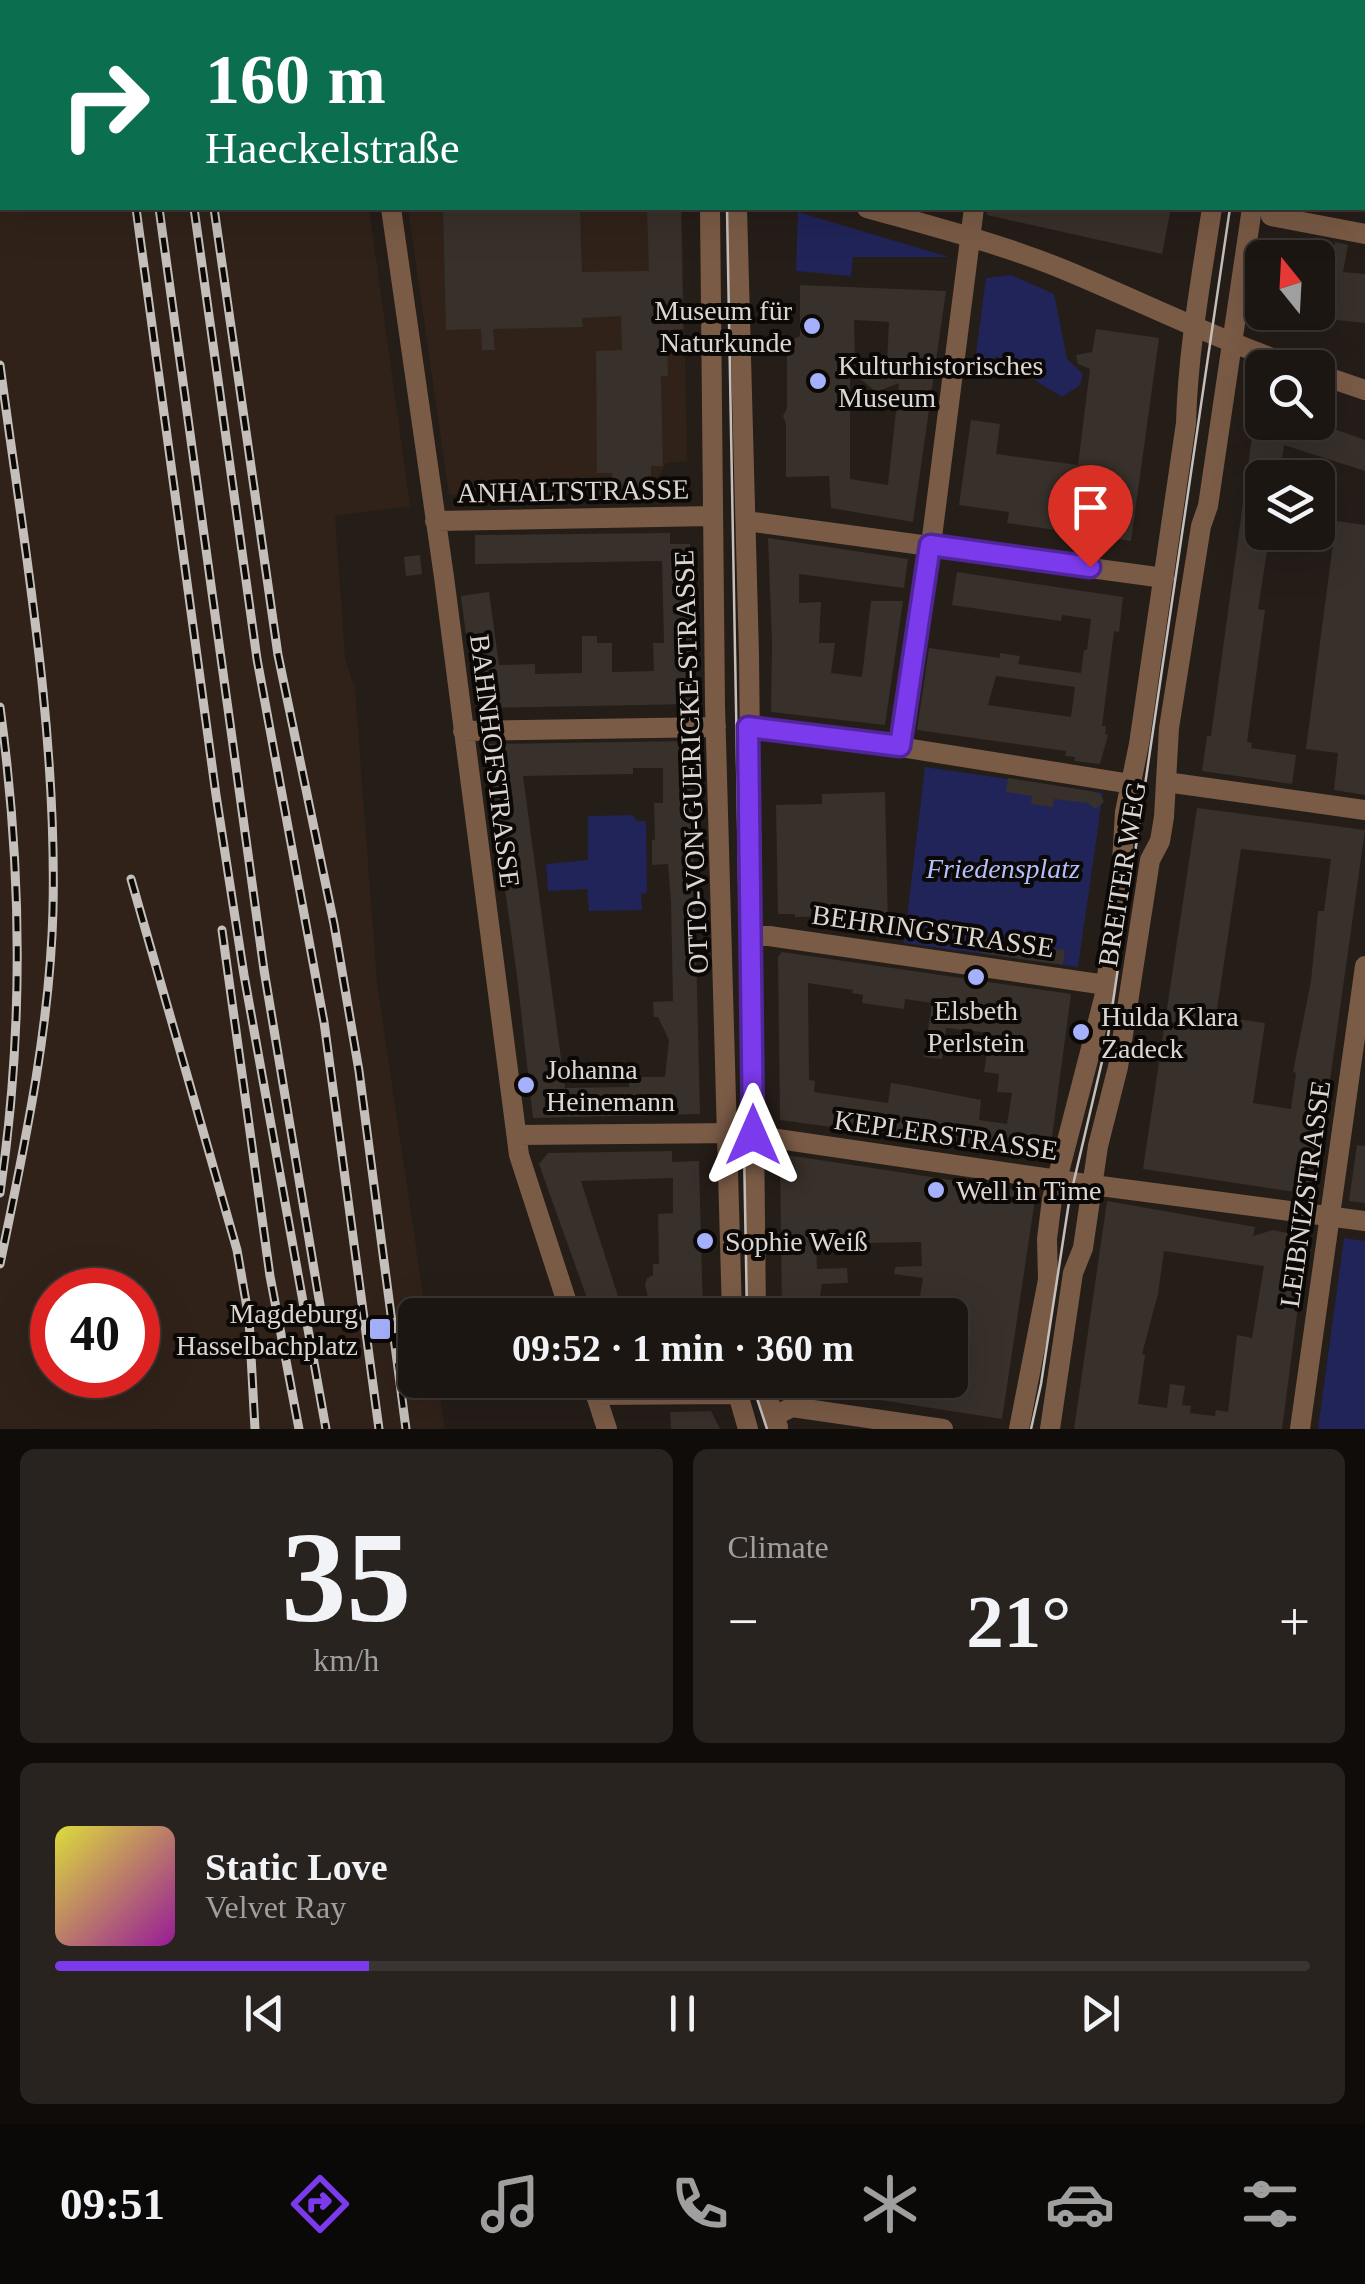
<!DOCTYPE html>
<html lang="en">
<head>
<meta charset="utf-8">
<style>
  :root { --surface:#1c1612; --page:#292320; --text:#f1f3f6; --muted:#a09f9f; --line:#3a3532; --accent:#7c3aed }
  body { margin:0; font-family:Georgia,serif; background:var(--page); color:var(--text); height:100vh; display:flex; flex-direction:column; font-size:38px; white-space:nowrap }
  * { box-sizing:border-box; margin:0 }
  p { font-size:32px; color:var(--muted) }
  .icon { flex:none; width:55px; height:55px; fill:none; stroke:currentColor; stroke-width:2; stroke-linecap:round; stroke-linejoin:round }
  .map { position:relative; height:1429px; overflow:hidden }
  .panel { display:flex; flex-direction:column; gap:20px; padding:20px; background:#0f0c0a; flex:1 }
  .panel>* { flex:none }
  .top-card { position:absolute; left:0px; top:0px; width:1365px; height:210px; box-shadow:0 10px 40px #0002,0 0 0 2px var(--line); background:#0b6e4f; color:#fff; overflow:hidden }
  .needle { width:65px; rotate:342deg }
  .fabs { position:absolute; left:1245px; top:240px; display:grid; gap:20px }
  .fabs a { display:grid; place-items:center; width:90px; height:90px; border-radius:15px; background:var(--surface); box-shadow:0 10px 40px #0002,0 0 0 2px var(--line); font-size:50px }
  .speed { position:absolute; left:30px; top:1268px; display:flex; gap:20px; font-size:50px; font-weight:700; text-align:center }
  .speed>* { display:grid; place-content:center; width:130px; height:130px; border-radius:50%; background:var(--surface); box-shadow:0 10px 40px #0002,0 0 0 2px var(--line); line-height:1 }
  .speed .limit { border:15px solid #d22; background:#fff; color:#111 }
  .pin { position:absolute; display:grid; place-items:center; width:85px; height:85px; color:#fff; margin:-102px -42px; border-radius:50% 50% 50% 0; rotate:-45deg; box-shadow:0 0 10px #0007 }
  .pin .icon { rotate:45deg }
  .me { position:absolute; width:110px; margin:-55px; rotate:0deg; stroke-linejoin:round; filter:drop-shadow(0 0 8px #0008) }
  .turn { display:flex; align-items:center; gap:35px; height:210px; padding:0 40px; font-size:45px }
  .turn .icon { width:130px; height:130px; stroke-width:2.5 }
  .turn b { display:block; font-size:70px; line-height:85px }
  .big { font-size:75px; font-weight:700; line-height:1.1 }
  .panel .tile { flex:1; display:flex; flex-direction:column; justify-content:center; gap:15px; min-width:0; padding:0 35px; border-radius:15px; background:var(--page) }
  .panel .dial { align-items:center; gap:0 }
  .dial b { font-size:130px; line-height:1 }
  .song { display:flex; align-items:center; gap:30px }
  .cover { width:120px; height:120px; border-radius:15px; background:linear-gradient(135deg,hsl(60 70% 55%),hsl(300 70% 35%)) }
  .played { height:10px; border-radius:5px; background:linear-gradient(90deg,var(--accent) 25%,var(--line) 25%) }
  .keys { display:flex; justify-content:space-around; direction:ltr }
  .heat { display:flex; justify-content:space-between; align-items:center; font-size:55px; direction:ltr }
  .panel .tiles { flex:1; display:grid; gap:20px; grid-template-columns:1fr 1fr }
  .tile:last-child { grid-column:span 2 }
  .trip { position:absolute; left:398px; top:1298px; width:570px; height:100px; border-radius:15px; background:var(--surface); box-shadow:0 10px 40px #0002,0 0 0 2px var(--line); font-weight:700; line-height:100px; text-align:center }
  .dock { display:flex; height:160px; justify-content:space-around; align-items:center; background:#0b0907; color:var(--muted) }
  .dock .icon { width:70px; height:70px }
  .dock .current { color:var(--accent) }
  .dock b { font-size:45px; color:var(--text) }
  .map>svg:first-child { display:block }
  .built { fill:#302219; fill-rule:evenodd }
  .green { fill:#202458 }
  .building { fill:#38302a; fill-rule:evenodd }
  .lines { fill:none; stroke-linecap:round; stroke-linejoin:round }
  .minor { stroke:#7a5b46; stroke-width:20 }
  .tram { stroke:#c5bfbb; stroke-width:2.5 }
  .rail-casing { stroke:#c5bfbb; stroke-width:9 }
  .rail { stroke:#0b0806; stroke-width:5; stroke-dasharray:15; stroke-linecap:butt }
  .route-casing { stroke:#51269a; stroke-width:25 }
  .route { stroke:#7c3aed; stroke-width:18 }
  .poi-dot { fill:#a5b1fc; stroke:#0b0806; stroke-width:4 }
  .labels { text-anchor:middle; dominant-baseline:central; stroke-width:8; stroke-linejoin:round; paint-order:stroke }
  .poi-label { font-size:28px; fill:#dbd6d2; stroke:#0b0806; text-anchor:start }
  .street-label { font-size:28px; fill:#dbd6d2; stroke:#0b0806 }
  .park-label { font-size:28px; font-style:italic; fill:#b3befc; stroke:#0b0806 }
</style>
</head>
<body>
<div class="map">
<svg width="1365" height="1429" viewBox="0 0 1365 1429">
  <rect width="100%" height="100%" fill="#251d18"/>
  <path class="built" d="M 0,0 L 341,0 L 341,2 L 2,2 L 2,208 L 369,208 L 410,506 L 335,516 L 345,658 L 355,689 L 377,982 L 426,1315 L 415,1315 L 415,1380 L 437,1380 L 445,1429 L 0,1429 ZM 138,1290 L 138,1375 L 52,1375 L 52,1290 Z
    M 408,208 L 682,208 L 687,461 L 666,463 L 653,489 L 449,495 Z"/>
  <path class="green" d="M 798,212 L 949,257 L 853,257 L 851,276 L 796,271 Z
    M 1011,275 L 1054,294 L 1067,359 L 1083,374 L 1080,385 L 1062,397 L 996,356 L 987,369 L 975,361 L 986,278 Z
    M 925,767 L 1103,793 L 1078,967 L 904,943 Z
    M 633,815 L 637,821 L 646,821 L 647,893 L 641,894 L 642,910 L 589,911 L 587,889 L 548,891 L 546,864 L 588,860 L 588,816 Z
    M 1344,1238 L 1365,1241 L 1365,1429 L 1318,1429 Z"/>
  <path class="building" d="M 443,208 L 580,208 L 582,272 L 649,271 L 647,208 L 681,208 L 683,329 L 667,330 L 668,376 L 661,376 L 663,466 L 651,466 L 651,489 L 613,489 L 612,473 L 597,473 L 596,351 L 622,350 L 621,316 L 582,318 L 583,327 L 493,329 L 495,350 L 482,350 L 481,329 L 446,330 Z
    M 987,208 L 1112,208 L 1132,212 L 1133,208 L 1171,208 L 1162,254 L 987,215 Z
    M 1335,242 L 1348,245 L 1343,272 L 1365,274 L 1365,323 L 1318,318 L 1318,269 L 1329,270 Z
    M 800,285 L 946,291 L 913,522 L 831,508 L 829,476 L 786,477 L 786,424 L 783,416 L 787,408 L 787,352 L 777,346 L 800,336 ZM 854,320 L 889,322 L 887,362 L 855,360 ZM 850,370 L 876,392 L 899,383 L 888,485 L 850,479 Z
    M 1096,329 L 1159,338 L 1131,541 L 1007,523 L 1009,512 L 959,505 L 971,420 L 1000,424 L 996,454 L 1078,465 L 1090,369 L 1078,364 L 1076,355 L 1092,352 Z
    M 1254,422 L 1315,422 L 1365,440 L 1365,471 L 1284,445 L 1279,478 L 1262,478 L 1262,532 L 1270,532 L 1258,609 L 1265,610 L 1247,742 L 1252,743 L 1251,748 L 1296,755 L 1292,784 L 1202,771 L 1207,736 L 1211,736 Z
    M 1336,521 L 1365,525 L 1365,795 L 1334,790 L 1338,753 L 1306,749 Z
    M 670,533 L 670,544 L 690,544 L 695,704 L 484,708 L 482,681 L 472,682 L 461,596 L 489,592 L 499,665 L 535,664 L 535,674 L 582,673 L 582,636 L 597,636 L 597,643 L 612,643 L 612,672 L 654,671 L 653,643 L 664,643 L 662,561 L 475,564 L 475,535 Z
    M 768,538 L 908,559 L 904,588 L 799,574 L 799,603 L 821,602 L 819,643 L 835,643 L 831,673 L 862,677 L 871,601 L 903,601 L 885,725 L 771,712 L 772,643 Z
    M 420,555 L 422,574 L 406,576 L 404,557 Z
    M 957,572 L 1123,597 L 1119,632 L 1114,631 L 1102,726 L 1106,726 L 1105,734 L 1108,735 L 1100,764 L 1074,761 L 1075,757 L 1065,756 L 1066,751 L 917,730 L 929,648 L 1000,658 L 1000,653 L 1020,656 L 1018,664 L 1081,673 L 1084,650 L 1087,650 L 1091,619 L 1062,615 L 1061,621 L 952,605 ZM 996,676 L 1075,687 L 1071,717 L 988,705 Z
    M 691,741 L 700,1114 L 533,1118 L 517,976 L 502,867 L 498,867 L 483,744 ZM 633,768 L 663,768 L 663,803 L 654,803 L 655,840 L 652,840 L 652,865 L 668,864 L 671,902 L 673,1001 L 653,1002 L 654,1017 L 658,1017 L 669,1040 L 665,1077 L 629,1077 L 629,1087 L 565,1088 L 523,776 L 633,774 Z
    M 1008,778 L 1090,791 L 1100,794 L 1104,802 L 1095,809 L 1088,803 L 1054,799 L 1053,807 L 1031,804 L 1032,796 L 1006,792 Z
    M 885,792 L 888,925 L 858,925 L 858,916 L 795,917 L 795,914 L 778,914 L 776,805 L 822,804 L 822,794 Z
    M 1197,808 L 1365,830 L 1314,1195 L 1143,1169 ZM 1241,849 L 1331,859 L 1324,911 L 1318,911 L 1311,981 L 1293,1072 L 1296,1073 L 1291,1109 L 1253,1103 L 1265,1023 L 1216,1016 Z
    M 1008,933 L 1043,938 L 1042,947 L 1065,950 L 1063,965 L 980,953 L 982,938 L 1007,942 Z
    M 782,952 L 1071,994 L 1050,1152 L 1043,1156 L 780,1120 L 778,957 ZM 808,983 L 853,990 L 852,993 L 863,995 L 862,1003 L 904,1009 L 905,999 L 932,1003 L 924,1057 L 942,1059 L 946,1028 L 990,1033 L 984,1072 L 999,1074 L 997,1092 L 1012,1093 L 1007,1124 L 979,1120 L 981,1100 L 910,1086 L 891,1083 L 888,1103 L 814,1092 L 815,1081 L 809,1080 Z
    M 1357,1145 L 1365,1146 L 1365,1203 L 1349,1201 Z
    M 672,1151 L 672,1162 L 699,1161 L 703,1315 L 652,1315 L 645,1285 L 647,1278 L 653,1275 L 653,1264 L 659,1264 L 658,1214 L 673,1213 L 673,1178 L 581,1181 L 624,1315 L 593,1315 L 539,1164 L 548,1153 Z
    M 787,1155 L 1036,1193 L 1002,1419 L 887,1401 L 779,1390 L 776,1380 L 960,1380 L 965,1349 L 950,1347 L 950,1315 L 917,1315 L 923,1278 L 894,1274 L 895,1267 L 922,1266 L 921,1242 L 816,1244 L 817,1269 L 847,1268 L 848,1283 L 822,1284 L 817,1315 L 782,1315 L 780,1160 Z
    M 1107,1201 L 1255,1227 L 1253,1236 L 1273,1230 L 1302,1236 L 1298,1260 L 1304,1261 L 1282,1429 L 1074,1429 ZM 1164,1251 L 1264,1266 L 1252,1338 L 1237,1335 L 1228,1412 L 1216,1410 L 1215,1416 L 1190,1413 L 1191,1406 L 1182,1405 L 1185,1386 L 1170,1384 L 1167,1408 L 1138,1404 L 1145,1355 L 1142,1354 L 1158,1294 Z
    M 711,1411 L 720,1429 L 671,1429 L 670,1412 Z"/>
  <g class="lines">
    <path class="minor" d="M 367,0 L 367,2
      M 704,0 L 704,2
      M 736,0 L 736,2
      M 976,0 L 977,2
      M 1255,2 L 1255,0
      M 1283,2 L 1284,0
      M 391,208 L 444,577 L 519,1155 L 571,1315
      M 710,208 L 715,705 L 732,1315
      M 737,208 L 749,655 L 756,1315
      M 867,208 C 935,227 1006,245 1072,273 C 1148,305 1221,341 1300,368
      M 1271,216 L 1365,234
      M 1318,374 L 1365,390
      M 435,521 L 712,516
      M 746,521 L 1164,578
      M 748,727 L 900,747 L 1131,784
      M 463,731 L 716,727
      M 900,747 L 931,545 L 974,208
      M 1166,782 L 1365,810
      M 751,936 L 769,936 L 1106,985
      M 517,1135 L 737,1133 L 1093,1185 L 1365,1221
      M 591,1380 L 607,1429
      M 734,1380 L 748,1429
      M 761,1380 L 778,1427
      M 595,1395 L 737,1394
      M 773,1417 L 792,1407 L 943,1429
      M 1019,1429 L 1048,1280 L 1047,1239 L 1052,1199 L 1104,998 L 1121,878 L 1125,812 L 1139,744 L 1186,423 C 1188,351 1201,279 1212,208
      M 1050,1429 L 1073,1273 L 1083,1248 L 1098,1146 L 1118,1067 L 1150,860 L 1160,841 L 1164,817 L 1169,728 L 1201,526 L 1208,506 L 1252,208
      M 1300,1429 L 1365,966"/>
    <path class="tram" d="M 716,0 L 716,2
      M 1265,2 L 1266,0
      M 727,208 L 747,1315
      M 751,1380 L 767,1429
      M 1031,1429 L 1041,1384 L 1069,1202 L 1108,1036 L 1230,208"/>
    <defs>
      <path id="rail" d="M 108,0 L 108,2
        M 131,0 L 131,2
        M 153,0 L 154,2
        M 186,0 L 186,2
        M 136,208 L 216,795 L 244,975 L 326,1429
        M 159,208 L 264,970 L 321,1311
        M 194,208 L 257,659 L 324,1022 L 379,1429
        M 214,208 L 278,655 L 334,924 L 359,1071 L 406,1429
        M 0,365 C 24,546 57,727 53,910 C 50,1029 24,1148 0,1264
        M 0,707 C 22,869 24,1031 0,1193
        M 131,879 L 237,1250 L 249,1319 L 255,1429
        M 222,930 L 270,1276 L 299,1429"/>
    </defs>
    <use href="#rail" class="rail-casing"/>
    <use href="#rail" class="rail"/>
  </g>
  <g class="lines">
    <defs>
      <path id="route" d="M 753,1135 L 748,727 L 900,746 L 930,545 L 1090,567"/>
    </defs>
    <use href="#route" class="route-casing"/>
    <use href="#route" class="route"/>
  </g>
  <g class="poi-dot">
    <circle cx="812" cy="326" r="10"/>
    <circle cx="818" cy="381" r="10"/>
    <circle cx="976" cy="977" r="10"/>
    <circle cx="1081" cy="1032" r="10"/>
    <circle cx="526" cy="1085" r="10"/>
    <circle cx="936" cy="1190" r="10"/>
    <circle cx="705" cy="1241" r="10"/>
    <rect x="368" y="1317" width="24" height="24" rx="5"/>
  </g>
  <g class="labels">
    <g class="poi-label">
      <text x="792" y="310" text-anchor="end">Museum für<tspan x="792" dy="32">Naturkunde</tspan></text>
      <text x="838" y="365">Kulturhistorisches<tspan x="838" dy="32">Museum</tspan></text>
      <text x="976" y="1010" text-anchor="middle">Elsbeth<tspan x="976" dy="32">Perlstein</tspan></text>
      <text x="1101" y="1016">Hulda Klara<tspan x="1101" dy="32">Zadeck</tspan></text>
      <text x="546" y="1069">Johanna<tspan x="546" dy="32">Heinemann</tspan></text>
      <text x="956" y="1190">Well in Time</text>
      <text x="725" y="1241">Sophie Weiß</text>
      <text x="358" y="1313" text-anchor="end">Magdeburg<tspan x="358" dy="32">Hasselbachplatz</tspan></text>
    </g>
    <g class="street-label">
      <text transform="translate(573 491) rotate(-1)">ANHALTSTRASSE</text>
      <text transform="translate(495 761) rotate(83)">BAHNHOFSTRASSE</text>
      <text transform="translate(691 762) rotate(-92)">OTTO-VON-GUERICKE-STRASSE</text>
      <text transform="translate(1122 874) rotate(-81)">BREITER WEG</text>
      <text transform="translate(933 931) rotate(8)">BEHRINGSTRASSE</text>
      <text transform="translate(946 1135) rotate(8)">KEPLERSTRASSE</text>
      <text transform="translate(1305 1194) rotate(-82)">LEIBNIZSTRASSE</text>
    </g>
    <g class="park-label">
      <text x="1003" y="868">Friedensplatz</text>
    </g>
  </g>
</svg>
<div class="fabs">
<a><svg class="needle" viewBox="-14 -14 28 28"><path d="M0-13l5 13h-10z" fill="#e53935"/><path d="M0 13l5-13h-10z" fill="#a09f9f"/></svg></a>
<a><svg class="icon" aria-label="search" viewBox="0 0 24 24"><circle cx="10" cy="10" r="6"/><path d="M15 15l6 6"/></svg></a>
<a><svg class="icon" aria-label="layers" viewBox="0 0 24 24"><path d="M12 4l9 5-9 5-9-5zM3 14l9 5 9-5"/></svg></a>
</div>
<div class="speed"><div class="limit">40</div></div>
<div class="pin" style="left:1090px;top:567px;background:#d93025"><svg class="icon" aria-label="arrive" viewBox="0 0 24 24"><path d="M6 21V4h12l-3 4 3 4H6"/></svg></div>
<svg class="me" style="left:753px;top:1135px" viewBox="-20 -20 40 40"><path d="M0-17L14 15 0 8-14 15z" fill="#7c3aed" stroke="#fff" stroke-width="4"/></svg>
<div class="trip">09:52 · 1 min · 360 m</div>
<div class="top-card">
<div class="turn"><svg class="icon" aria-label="right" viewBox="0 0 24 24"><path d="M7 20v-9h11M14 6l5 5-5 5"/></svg><div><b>160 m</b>Haeckelstraße</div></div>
</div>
</div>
<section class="panel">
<div class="tiles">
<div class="tile dial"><b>35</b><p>km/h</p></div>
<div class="tile"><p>Climate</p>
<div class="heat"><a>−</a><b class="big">21°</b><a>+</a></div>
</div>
<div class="tile">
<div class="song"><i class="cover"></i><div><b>Static Love</b><p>Velvet Ray</p></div></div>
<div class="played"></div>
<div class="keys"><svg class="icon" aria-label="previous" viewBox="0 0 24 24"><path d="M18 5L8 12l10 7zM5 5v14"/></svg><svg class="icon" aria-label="pause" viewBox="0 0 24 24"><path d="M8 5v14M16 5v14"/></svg><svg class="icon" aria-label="next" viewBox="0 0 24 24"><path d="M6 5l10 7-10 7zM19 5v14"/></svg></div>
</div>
</div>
</section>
<nav class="dock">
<b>09:51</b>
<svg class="icon current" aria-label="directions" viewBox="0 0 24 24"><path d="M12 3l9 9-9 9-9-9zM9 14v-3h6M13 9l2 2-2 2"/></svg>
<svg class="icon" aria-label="music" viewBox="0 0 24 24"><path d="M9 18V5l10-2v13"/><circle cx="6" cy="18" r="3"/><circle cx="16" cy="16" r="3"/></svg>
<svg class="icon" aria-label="phone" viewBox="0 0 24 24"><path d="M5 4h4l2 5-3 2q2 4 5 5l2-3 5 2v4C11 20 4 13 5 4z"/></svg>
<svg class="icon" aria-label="climate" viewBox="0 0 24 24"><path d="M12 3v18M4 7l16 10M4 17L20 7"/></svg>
<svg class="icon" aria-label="car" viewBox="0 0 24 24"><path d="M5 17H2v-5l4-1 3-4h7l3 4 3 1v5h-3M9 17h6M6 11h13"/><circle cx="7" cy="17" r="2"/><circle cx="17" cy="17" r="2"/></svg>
<svg class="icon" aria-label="filters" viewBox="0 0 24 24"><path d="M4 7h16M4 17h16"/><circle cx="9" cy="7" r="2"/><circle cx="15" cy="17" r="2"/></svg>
</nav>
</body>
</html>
